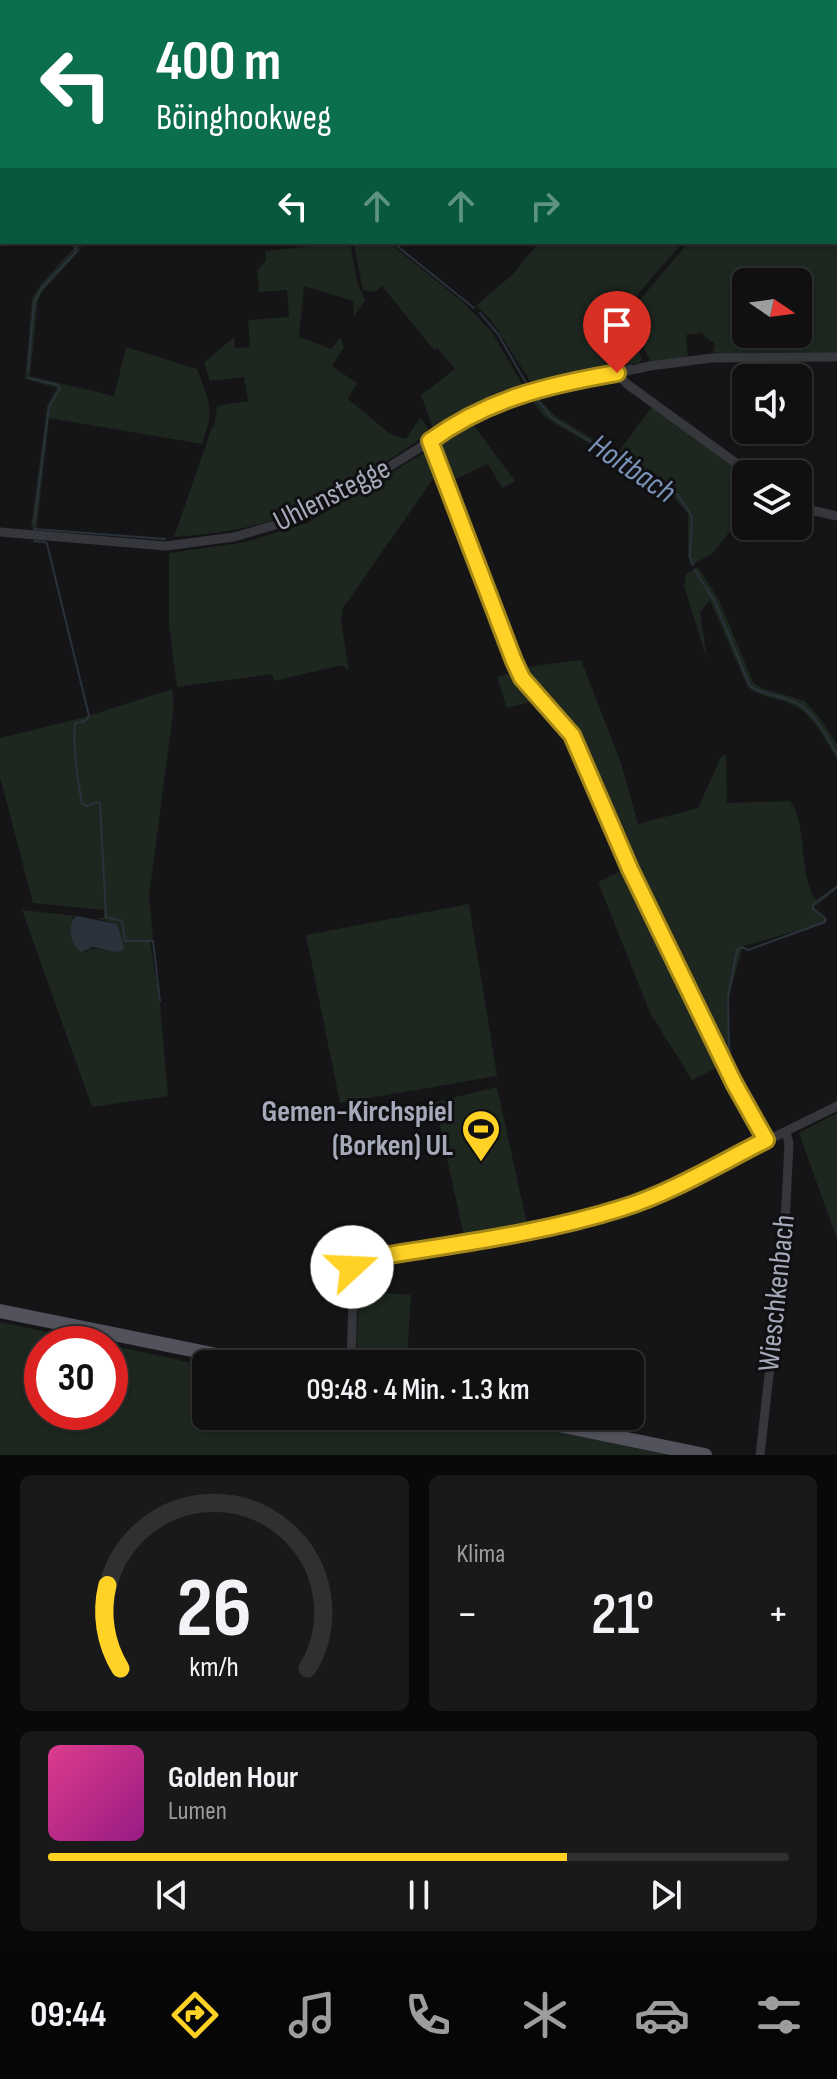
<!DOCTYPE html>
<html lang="de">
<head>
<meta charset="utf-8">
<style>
  :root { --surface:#101011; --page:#19191a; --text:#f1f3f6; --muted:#9c9d9f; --line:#303031; --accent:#ffd225 }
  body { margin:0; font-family:"Sofia Sans Condensed",sans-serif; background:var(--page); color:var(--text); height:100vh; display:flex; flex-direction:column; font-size:30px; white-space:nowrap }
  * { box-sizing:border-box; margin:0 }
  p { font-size:26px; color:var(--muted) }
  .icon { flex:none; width:44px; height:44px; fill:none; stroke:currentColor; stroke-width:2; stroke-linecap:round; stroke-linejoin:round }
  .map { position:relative; height:1455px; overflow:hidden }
  .sheet { display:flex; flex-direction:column; gap:20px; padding:20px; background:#090909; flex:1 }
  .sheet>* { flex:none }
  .top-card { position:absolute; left:0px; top:0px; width:838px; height:244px; box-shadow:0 2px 6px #0004,0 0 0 2px var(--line); background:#0b6e4f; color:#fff; overflow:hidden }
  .needle { width:52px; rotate:103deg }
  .tools { position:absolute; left:732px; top:268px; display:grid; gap:16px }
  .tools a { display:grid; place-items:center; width:80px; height:80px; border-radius:12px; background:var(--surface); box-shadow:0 2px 6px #0004,0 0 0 2px var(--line); font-size:40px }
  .speed { position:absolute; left:24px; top:1326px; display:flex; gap:16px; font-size:40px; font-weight:700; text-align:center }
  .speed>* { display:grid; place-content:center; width:104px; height:104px; border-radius:50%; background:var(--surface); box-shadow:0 2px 6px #0004,0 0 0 2px var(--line); line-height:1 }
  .speed .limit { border:12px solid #d22; background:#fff; color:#111 }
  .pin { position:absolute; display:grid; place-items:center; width:68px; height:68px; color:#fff; margin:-82px -34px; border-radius:50% 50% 50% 0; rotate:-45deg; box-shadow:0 0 8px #0007 }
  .pin .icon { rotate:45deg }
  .me { position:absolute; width:88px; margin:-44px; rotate:70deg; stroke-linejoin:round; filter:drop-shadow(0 0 6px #0008) }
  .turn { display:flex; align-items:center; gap:28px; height:168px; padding:0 24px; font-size:36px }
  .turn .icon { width:104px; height:104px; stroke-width:2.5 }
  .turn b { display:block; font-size:56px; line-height:68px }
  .lanes { display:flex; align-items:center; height:76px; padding:0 24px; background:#0003; justify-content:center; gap:40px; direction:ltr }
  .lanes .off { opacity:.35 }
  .big { font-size:60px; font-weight:600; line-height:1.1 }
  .sheet .card { flex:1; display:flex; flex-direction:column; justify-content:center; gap:12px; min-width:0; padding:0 28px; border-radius:12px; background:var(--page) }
  .sheet .dial { align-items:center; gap:0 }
  .dial svg { height:208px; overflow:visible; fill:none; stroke:var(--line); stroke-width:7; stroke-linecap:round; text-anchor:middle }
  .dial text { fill:var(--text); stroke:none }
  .song { display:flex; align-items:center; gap:24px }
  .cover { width:96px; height:96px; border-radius:12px; background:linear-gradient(135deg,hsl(330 70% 55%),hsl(310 70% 35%)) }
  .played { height:8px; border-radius:4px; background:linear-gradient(90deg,var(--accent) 70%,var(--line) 70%) }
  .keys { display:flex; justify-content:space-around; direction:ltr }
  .heat { display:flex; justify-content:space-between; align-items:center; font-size:44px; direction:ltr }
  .sheet .tiles { flex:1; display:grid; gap:20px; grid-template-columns:1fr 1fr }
  .card:last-child { grid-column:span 2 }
  .trip { position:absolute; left:192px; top:1350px; width:452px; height:80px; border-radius:12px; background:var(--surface); box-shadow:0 2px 6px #0004,0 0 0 2px var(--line); font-weight:600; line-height:80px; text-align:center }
  .tab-bar { display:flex; height:128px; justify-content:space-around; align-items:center; background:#060607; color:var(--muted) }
  .tab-bar .icon { width:56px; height:56px }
  .tab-bar .active { color:var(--accent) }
  .tab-bar b { font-size:36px; color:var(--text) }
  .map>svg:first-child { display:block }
  .green { fill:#1d261f; fill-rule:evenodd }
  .water { fill:#2a323c }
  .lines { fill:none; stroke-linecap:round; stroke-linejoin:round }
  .stream { stroke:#2a323c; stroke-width:2 }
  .minor { stroke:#36363d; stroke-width:9 }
  .primary { stroke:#51525c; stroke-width:14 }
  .route-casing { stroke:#a68818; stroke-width:20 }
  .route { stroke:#ffd225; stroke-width:14 }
  .labels { text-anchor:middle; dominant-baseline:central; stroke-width:6; stroke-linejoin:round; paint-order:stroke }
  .street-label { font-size:30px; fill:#a6a9b9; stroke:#101012 }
  .poi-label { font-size:30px; font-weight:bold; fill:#a6a9b9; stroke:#101012; text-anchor:end }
  .water-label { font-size:32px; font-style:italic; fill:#7a92b7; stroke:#101012 }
</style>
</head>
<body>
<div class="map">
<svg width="837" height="1455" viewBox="0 0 837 1455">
  <rect width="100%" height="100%" fill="#151517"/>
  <path class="green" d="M 837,206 L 837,354 L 713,354 L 715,344 L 701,333 L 686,335 L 688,357 L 651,362 L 629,319 L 632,309 L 689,242 L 836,242 ZM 746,282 L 798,282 L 798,334 L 746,334 Z
    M 70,242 L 78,242 L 82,248 L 42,292 L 38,300 L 30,376 L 114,396 L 126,347 L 197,369 C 210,404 215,407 202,444 L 49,418 L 37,528 L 31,528 L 47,406 L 57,388 L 25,379 L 32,298 L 41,284 L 74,248 Z
    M 307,242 L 350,242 L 358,285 L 365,300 L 354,316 L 353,301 L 304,286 L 299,337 L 332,349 L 340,337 L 344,347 L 332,366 L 357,383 L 348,399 L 390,434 L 406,439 L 420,418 L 425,423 L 430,433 C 386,461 343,492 295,512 C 257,528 215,534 174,537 L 212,427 L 214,428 L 217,406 L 248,401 L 244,377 L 210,381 L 204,363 L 234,337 L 235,348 L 250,347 L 248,320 L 289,317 L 287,290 L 259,292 L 257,270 L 266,261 L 265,251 L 306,247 Z
    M 353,242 L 388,242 L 463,302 L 492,332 L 523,386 L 480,402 L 434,431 L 421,395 L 455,369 L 437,348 L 434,350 L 382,286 L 375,292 L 363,290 Z
    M 539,242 L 683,242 L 632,301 L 623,294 L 617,301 L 626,309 L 623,323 L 642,358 L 640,363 L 609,366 L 532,384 L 491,320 L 476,306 L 513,274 Z
    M 528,394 L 530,398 L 537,396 L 554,415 L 617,454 L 654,404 L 746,474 L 746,515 L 733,527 L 713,553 L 691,566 L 688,556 L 688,514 L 668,490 L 556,424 L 544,416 L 530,398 L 506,405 L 482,417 L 484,411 Z
    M 466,422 L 472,423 L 515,481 L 502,488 L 488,464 L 449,482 L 435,444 Z
    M 429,450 L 440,469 L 343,608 L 341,621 L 349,671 L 342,665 L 274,681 L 272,674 L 177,687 L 169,625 L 169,553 L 246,542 L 307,523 Z
    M 698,567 L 719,600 L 753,682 L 761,688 L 805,701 L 819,717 L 837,744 L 837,759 C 825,740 814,715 793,705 C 778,697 759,699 747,686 L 710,600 L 700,612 L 707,659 L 684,586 L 686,574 Z
    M 581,660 L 621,763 L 638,824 L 698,808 L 721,757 L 726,754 L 727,803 L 790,801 C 809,827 797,873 816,900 L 837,885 L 837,889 L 814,907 L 827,918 L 826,923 L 743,946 L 727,1003 L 732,1061 L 728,1064 L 617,830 L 576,733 L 519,668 Z
    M 516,671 L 539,700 L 507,708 L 497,677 Z
    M 172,689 L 174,706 L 149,896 L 153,938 L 150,942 L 160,1002 L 168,1096 L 92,1107 L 22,910 L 77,916 L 73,918 L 84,952 C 97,944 108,954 122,951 L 117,924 L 95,918 L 104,918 L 104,910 L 33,903 L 0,777 L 0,738 L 85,717 Z
    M 625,869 L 720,1066 L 692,1080 L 650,1013 L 598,882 Z
    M 469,904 L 497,1076 L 340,1103 L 306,935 Z
    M 497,1087 L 527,1224 L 464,1237 L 435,1102 Z
    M 837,1113 L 837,1239 L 799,1133 Z
    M 359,1291 L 411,1295 L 407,1356 L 357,1348 Z
    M 0,1322 L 103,1344 L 42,1344 L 42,1412 L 110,1412 L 110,1345 L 206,1366 L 206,1416 L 484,1416 L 674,1455 L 0,1455 Z"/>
  <path class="water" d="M 77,916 L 117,924 L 124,948 L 122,951 L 115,952 L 93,947 L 81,952 C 71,944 66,924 77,916 Z"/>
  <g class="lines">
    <path class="stream" d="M 0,25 L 2,37
      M 0,166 L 2,166
      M 392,242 L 474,308
      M 480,313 L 498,334 L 529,388
      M 28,371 L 34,303 L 41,289 L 76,252 L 75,242
      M 28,378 L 58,385 L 60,388 L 49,407 L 34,524
      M 530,385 L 631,365
      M 532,393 L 552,418 L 677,494 L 692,516 L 690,556 L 693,565
      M 534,397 L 590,384
      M 34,529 L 165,539
      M 34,541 L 45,542 L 47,544 L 89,716 L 85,721 L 75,723 C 73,751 77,775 82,804 L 87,806 L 96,802 L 100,803 L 106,917 L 122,921 L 125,941 L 153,941 L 160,1001
      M 694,569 L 715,602 L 750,686 C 762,695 779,695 792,701 C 814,709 825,735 837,754
      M 729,1061 L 728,997 L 737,950 L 742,947 L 748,950 L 825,922 L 825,918 L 813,909 L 813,905 L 837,887
      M 533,1226 L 583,1214"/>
    <path class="minor" d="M 617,373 L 627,384 L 751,474
      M 430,441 L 514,661 L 522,678 L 572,735 L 630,869 L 734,1083 L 766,1140
      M 798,507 L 837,516
      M 0,532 L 166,546 L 234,537 L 306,516 L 389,467 L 473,414 L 490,405 L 527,392 L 650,366 L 712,358 L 837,357
      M 351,1364 L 354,1262 L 533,1231 L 624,1208 L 695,1176 L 837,1106
      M 760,1455 L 784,1243 L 789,1143 L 786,1132"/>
    <path class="primary" d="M 0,1311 L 262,1364
      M 515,1416 L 705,1455"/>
  </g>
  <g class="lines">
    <defs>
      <path id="route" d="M 352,1267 L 354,1262 L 358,1260 C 446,1245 537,1235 622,1208 C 671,1193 720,1163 766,1140 L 734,1083 L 630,869 L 572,735 L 522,678 L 514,661 L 430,441 C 488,399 547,385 617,373"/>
    </defs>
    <use href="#route" class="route-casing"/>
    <use href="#route" class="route"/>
  </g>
  <defs>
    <symbol id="stadium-pin" viewBox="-11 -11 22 30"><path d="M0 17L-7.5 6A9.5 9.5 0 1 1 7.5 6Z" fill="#ffd225" stroke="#101012"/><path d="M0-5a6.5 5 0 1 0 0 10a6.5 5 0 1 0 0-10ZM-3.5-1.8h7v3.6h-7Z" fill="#111"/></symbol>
  </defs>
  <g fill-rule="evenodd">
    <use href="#stadium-pin" x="459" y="1107" width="44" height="60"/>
  </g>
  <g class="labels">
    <g class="street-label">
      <text transform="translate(332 495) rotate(-27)">Uhlenstegge</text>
      <text transform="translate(777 1293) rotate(-84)">Wieschkenbach</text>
    </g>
    <g class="poi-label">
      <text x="453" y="1112">Gemen-Kirchspiel<tspan x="453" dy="34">(Borken) UL</tspan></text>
    </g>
    <g class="water-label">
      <text transform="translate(632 469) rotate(34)">Holtbach</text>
    </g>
  </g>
</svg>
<div class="tools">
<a><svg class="needle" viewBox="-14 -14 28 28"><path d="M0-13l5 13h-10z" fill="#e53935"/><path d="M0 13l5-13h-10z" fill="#9c9d9f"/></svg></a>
<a><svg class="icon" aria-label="sound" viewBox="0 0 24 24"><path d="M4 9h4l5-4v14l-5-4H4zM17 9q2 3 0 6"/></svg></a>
<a><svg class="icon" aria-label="layers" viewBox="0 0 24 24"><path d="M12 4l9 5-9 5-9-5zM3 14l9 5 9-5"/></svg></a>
</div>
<div class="speed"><div class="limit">30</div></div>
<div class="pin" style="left:617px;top:373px;background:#d93025"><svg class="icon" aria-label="arrive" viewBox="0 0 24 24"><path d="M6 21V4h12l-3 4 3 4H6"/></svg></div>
<svg class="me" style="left:352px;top:1267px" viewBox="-20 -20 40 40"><circle r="19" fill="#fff"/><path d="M0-13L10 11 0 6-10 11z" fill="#ffd225"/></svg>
<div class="trip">09:48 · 4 Min. · 1.3 km</div>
<div class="top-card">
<div class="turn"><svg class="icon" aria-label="left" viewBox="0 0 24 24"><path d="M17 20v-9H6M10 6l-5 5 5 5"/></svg><div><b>400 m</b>Böinghookweg</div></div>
<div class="lanes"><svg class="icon" aria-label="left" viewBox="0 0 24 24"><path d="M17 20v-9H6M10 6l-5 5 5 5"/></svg><svg class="icon off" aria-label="ahead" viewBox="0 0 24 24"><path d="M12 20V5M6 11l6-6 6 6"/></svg><svg class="icon off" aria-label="ahead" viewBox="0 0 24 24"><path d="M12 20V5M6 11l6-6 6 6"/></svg><svg class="icon off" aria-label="right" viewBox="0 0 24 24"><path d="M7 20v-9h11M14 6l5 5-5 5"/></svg></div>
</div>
</div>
<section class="sheet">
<div class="tiles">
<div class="card dial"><svg viewBox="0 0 100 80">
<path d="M14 69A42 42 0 1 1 86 69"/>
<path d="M14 69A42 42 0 0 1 9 37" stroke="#ffd225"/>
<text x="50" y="56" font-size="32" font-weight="700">26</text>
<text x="50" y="72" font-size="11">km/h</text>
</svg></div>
<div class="card"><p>Klima</p>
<div class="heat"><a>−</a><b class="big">21°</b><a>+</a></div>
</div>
<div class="card">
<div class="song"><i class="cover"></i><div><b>Golden Hour</b><p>Lumen</p></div></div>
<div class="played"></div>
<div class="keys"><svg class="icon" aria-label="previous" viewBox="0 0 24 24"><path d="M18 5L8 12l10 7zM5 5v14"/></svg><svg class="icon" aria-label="pause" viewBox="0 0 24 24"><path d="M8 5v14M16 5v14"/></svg><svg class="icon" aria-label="next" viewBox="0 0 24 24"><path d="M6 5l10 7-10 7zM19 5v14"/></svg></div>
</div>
</div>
</section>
<nav class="tab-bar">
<b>09:44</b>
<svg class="icon active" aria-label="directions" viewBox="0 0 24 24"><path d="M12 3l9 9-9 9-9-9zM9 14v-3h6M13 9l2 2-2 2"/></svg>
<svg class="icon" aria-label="music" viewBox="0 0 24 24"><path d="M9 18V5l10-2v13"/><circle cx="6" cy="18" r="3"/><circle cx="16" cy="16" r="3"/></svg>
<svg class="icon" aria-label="phone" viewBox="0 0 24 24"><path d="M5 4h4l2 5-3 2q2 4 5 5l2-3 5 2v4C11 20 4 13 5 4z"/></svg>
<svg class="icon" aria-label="climate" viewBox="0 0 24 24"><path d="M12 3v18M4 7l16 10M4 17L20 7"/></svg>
<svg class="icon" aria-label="car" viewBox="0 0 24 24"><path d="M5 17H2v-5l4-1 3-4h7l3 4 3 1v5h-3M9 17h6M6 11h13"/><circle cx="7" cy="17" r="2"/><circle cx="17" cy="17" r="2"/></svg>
<svg class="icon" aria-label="filters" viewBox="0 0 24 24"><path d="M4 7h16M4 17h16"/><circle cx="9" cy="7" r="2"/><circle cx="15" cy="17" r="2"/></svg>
</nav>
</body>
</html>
